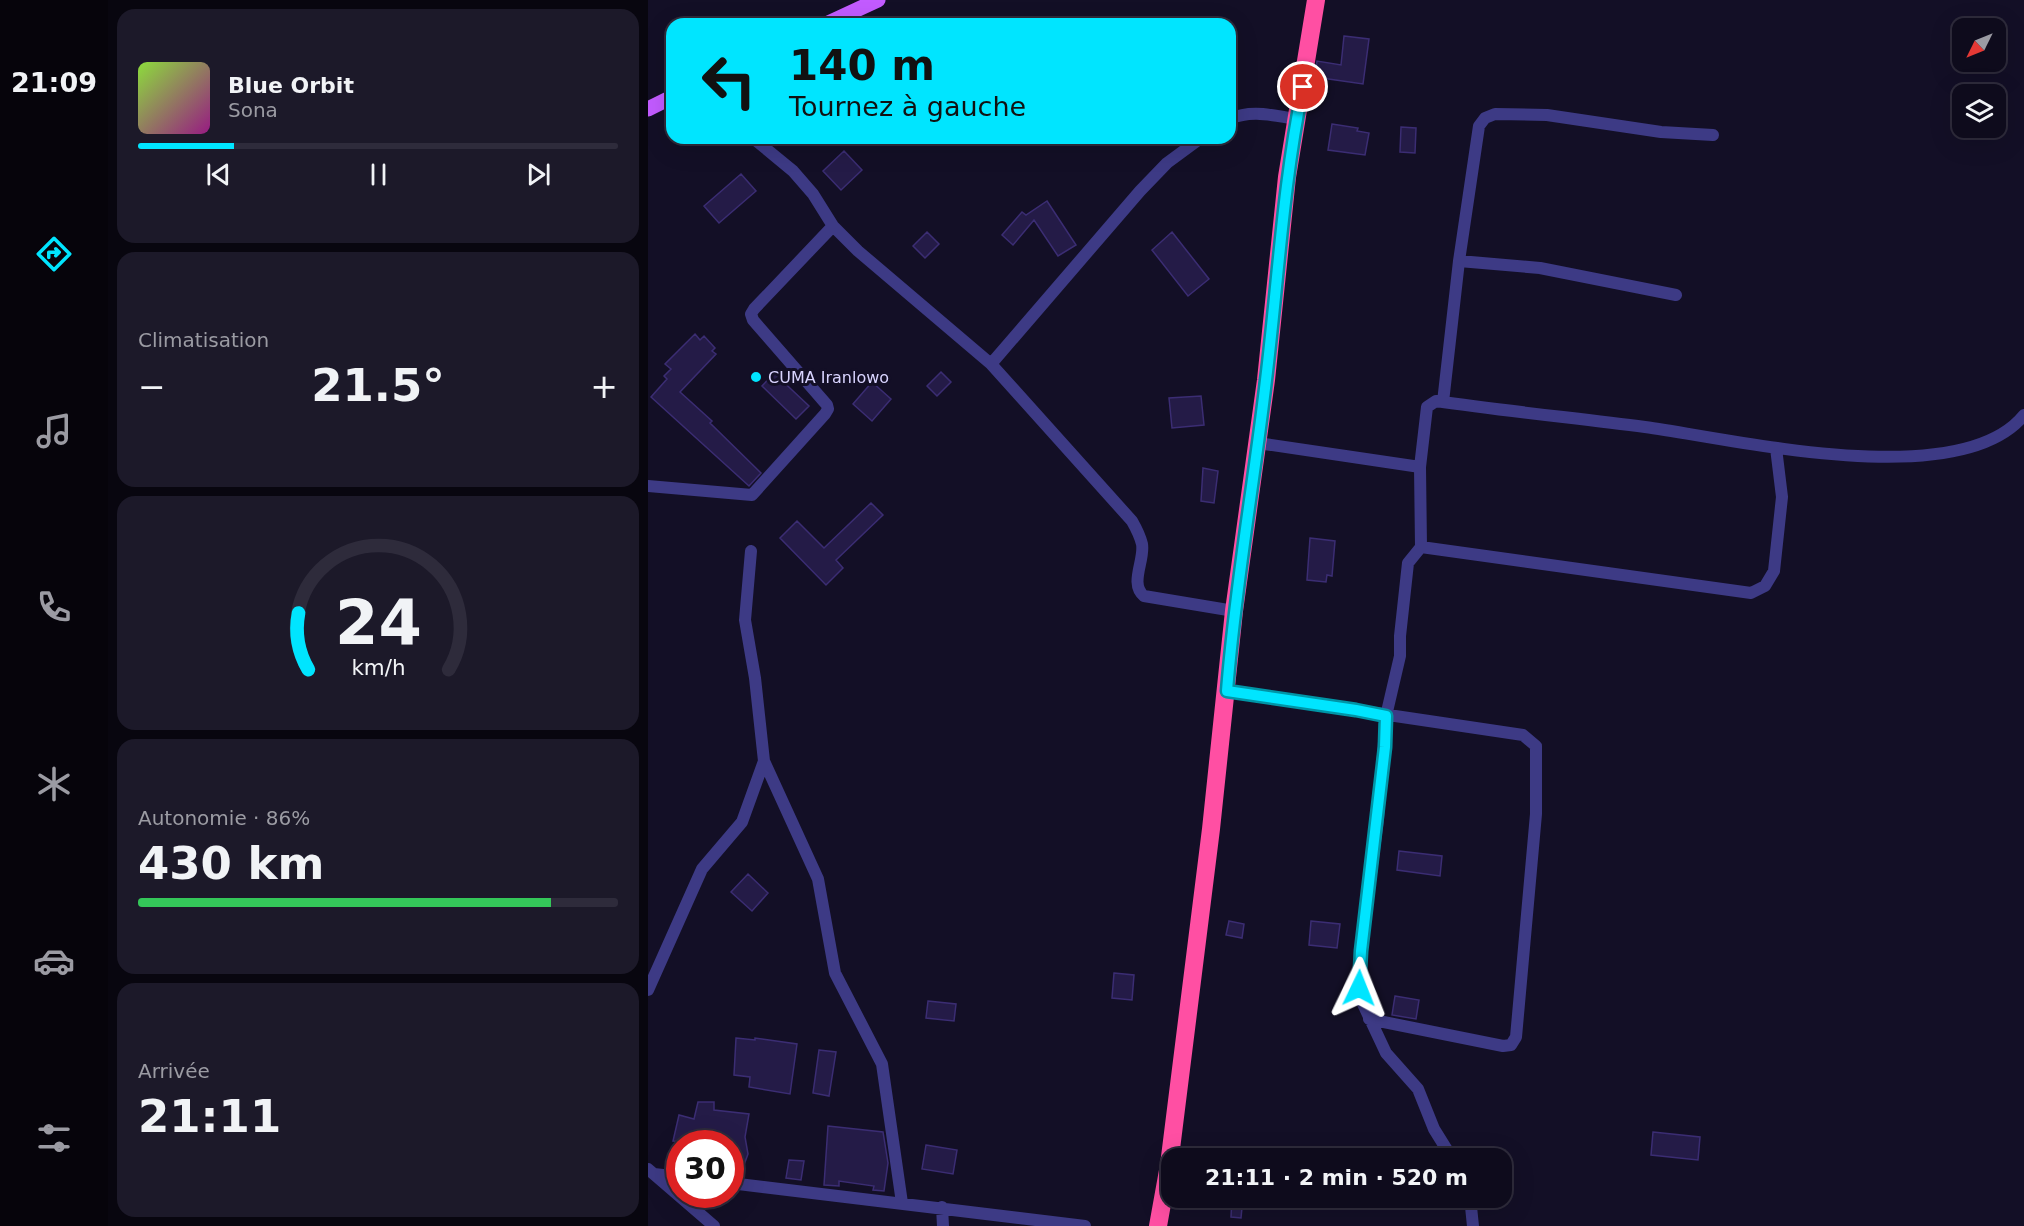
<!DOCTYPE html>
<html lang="fr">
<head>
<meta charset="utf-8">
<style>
  :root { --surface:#0e0b1c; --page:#1c1929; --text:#f1f3f6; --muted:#9b9ba3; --line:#2e2b3b; --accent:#00e5ff }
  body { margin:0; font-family:"DejaVu Sans",sans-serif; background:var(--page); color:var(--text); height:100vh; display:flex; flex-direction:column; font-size:22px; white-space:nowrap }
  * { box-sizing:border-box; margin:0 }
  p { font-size:20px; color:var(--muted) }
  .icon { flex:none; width:33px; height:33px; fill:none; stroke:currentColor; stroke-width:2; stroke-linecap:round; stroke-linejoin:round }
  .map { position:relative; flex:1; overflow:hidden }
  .details { display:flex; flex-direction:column; gap:9px; padding:9px; background:#08060f; width:540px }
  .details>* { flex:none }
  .top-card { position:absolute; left:18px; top:18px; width:570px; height:126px; border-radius:18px; box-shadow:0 6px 24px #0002,0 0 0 2px var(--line); background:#00e5ff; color:#111; overflow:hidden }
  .needle { width:39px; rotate:227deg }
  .controls { position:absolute; left:1304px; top:18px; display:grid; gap:12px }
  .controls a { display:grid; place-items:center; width:54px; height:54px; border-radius:12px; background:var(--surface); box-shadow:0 6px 24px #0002,0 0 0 2px var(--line); font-size:30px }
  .speed { position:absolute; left:18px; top:1130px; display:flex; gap:12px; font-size:30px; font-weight:700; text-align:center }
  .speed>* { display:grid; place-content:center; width:78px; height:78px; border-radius:50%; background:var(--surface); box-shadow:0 6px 24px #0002,0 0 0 2px var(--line); line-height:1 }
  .speed .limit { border:9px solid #d22; background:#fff; color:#111 }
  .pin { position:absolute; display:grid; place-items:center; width:51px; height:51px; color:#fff; margin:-26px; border:3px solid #fff; border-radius:50%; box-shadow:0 2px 6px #0007 }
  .me { position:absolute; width:66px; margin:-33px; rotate:2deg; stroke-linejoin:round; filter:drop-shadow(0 0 4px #0008) }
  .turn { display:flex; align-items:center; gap:21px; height:126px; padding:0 24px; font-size:27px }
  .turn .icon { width:78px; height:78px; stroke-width:2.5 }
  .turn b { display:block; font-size:42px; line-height:51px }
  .big { font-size:45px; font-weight:600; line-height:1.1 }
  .details .tile { flex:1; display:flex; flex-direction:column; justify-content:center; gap:9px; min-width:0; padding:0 21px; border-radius:18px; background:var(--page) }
  .details .dial { align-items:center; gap:0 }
  .dial svg { height:156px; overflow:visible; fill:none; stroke:var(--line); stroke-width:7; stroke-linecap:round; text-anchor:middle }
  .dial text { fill:var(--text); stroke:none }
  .song { display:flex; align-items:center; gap:18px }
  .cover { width:72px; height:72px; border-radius:9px; background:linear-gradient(135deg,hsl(90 70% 55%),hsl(310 70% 35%)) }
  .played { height:6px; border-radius:3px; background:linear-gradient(90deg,var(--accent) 20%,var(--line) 20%) }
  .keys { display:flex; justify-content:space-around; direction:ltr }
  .heat { display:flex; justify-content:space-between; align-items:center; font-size:33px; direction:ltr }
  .charge { height:9px; border-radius:4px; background:linear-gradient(90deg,#34c759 86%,var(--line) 0) }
  .trip { position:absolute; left:513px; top:1148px; width:351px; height:60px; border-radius:18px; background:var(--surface); box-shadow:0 6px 24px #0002,0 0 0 2px var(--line); font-weight:600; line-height:60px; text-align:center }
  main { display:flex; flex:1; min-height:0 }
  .dock { display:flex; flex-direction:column; width:108px; justify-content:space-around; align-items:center; background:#06040b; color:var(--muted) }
  .dock .icon { width:42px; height:42px }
  .dock .active { color:var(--accent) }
  .dock b { font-size:27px; color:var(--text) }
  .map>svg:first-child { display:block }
  .building { fill:#241b47; stroke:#3b2d73; stroke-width:1.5 }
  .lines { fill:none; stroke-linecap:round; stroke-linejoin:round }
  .street { stroke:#3d3a85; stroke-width:12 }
  .primary { stroke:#c25bff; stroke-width:15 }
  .highway { stroke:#ff4fa3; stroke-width:18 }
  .route-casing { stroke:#0095a6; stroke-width:15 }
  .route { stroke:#00e5ff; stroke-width:10 }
  .poi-dot { fill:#00e5ff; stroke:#130f26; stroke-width:2 }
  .labels { text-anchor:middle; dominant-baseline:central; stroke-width:6; stroke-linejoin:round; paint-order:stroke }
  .poi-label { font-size:16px; fill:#d9d4ff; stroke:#130f26; text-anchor:start }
</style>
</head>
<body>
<main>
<nav class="dock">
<b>21:09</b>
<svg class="icon active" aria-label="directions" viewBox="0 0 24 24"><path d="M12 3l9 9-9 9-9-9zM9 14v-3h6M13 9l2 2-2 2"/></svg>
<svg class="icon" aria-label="music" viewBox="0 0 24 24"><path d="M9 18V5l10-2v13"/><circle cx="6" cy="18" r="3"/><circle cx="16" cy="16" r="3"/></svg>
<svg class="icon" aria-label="phone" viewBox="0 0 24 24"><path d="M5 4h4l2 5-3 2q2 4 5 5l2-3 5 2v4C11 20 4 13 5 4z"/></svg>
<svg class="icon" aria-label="climate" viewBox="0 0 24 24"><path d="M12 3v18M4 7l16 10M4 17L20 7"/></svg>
<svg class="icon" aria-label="car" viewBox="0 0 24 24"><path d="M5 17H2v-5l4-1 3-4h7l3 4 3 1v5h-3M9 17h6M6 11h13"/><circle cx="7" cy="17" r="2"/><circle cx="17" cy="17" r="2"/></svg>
<svg class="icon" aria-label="filters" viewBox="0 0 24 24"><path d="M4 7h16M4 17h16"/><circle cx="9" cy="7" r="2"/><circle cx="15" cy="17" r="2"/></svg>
</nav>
<section class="details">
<div class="tile">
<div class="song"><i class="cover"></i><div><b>Blue Orbit</b><p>Sona</p></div></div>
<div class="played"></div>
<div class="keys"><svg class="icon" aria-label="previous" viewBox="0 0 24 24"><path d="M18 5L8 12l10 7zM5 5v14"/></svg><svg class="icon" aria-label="pause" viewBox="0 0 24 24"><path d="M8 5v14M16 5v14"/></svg><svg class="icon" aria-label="next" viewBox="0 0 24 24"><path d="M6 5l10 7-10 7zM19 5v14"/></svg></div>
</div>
<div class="tile"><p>Climatisation</p>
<div class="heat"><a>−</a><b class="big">21.5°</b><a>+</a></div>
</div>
<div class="tile dial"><svg viewBox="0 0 100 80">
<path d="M14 69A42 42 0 1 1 86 69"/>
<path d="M14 69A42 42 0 0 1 9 40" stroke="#00e5ff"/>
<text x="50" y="56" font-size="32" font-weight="700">24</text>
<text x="50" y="72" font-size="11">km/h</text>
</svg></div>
<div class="tile"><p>Autonomie · 86%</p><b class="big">430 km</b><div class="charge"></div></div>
<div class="tile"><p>Arrivée</p><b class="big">21:11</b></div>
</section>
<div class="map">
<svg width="1376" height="1226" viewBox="0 0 1376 1226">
  <rect width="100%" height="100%" fill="#130f26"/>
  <path class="building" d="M 696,36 L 721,39 L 715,84 L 667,77 L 669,61 L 693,65 Z
    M 684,124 L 710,128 L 709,131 L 721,133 L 717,155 L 680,150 Z
    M 753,127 L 768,128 L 767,153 L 752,152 Z
    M 196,151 L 214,170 L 193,190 L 175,171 Z
    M 93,174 L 108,191 L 71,223 L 56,206 Z
    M 399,201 L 428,245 L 410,256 L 386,220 L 365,245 L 354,235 L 374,212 L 378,215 Z
    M 279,232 L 291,244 L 277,258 L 265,246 Z
    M 524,232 L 561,279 L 540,296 L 504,250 Z
    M 47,334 L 52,340 L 56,336 L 67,348 L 64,351 L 68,354 L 32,392 L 64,421 L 62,423 L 113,473 L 101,486 L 3,397 L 19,379 L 16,376 L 23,369 L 17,364 Z
    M 293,372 L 303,382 L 289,396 L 279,386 Z
    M 126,373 L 161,406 L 148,419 L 114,386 Z
    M 224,382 L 243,399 L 224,421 L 205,404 Z
    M 553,396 L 556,425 L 524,428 L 521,398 Z
    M 555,468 L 570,471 L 566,503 L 553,501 Z
    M 223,503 L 235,515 L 188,560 L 195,568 L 178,585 L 132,538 L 149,521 L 176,548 Z
    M 662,538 L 687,541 L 684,576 L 679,575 L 678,582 L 659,580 Z
    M 751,851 L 794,856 L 792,876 L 749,870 Z
    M 100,874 L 120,893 L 104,911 L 83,892 Z
    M 581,921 L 596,924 L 594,938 L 578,935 Z
    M 663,921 L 692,924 L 689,948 L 661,945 Z
    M 466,973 L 486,975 L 484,1000 L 464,998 Z
    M 747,996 L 771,1000 L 768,1019 L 744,1015 Z
    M 280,1001 L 308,1004 L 306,1021 L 278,1018 Z
    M 88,1038 L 107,1040 L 107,1038 L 149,1044 L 142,1094 L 101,1087 L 102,1077 L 86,1075 Z
    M 171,1050 L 188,1052 L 181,1096 L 165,1093 Z
    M 50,1102 L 66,1102 L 66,1110 L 101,1114 L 97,1137 L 100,1154 L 96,1165 L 82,1163 L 82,1143 L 77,1143 L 77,1135 L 56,1131 L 53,1143 L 25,1141 L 31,1115 L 46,1119 Z
    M 180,1126 L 235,1132 L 240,1163 L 236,1191 L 225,1190 L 226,1186 L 191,1181 L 191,1186 L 176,1185 Z
    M 1005,1132 L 1052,1137 L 1050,1160 L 1003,1155 Z
    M 278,1145 L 309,1150 L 305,1174 L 274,1169 Z
    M 141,1160 L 156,1161 L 153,1180 L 138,1178 Z
    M 584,1197 L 595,1197 L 593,1218 L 583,1217 Z"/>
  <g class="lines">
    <path class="street" d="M 582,119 C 604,109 626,116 649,119
      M 105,138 L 145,171 L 165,194 L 185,226 L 210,251 L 343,364 L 484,521 C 488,528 492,536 494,544 C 497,560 481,584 496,596 L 586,611
      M 811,261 L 892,268 L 1028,295
      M 343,364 L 492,191 L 519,163 L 553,138
      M 795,402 L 811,261 L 831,126 L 837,118 L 847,114 L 899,115 L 1013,132 L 1065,135
      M 610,443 L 772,467 L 779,407 L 788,401 C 857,411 927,418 997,427 C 1086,439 1312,494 1376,415
      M 772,467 L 773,547 L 760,563 L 752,636 L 752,656 L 738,716 L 730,819 L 713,951 L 711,988 L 715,1004 L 738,1053 L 770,1089 L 786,1129 L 804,1158
      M 0,486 L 104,495 L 177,414 L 180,409 L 179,405 L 105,320 L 103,314 L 106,309 L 185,226
      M 773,547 L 1103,593 L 1117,586 L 1126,571 L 1134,497 L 1128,448
      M 103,551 L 97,620 L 107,678 L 116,761 L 170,879 L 187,973 L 234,1064 L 254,1203
      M 579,691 L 875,735 L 888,746 L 888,814 L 868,1037 L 863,1045 L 855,1046 L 721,1019
      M 0,990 L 54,869 L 94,822 L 116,761
      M 0,1169 L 66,1226
      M 6,1174 L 32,1177
      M 82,1183 L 437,1226
      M 822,1197 L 825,1226
      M 294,1207 L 295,1226"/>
    <path class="primary" d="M 178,24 L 230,0
      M 0,109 L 24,97"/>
    <path class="highway" d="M 510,1226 L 521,1165 L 563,829 L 586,611 L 618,380 L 639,177 L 668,0"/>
  </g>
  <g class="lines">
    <defs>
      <path id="route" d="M 655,87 C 635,184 630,282 618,380 C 606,484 587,587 579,691 L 708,710 L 738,716 L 737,747 L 713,951 L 711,988"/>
    </defs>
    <use href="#route" class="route-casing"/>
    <use href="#route" class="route"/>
  </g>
  <circle class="poi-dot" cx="108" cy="377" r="6"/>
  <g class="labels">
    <g class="poi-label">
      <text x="120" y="377">CUMA Iranlowo</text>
    </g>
  </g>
</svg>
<div class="controls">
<a><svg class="needle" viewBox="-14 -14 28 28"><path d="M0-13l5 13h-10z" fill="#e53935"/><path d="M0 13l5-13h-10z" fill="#9b9ba3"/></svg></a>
<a><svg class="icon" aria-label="layers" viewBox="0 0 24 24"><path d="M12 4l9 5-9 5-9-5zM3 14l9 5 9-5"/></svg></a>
</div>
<div class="speed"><div class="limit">30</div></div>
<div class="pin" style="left:655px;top:87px;background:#d93025"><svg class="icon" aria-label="arrive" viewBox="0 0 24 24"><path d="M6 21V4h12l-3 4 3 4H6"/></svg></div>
<svg class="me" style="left:711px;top:988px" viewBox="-20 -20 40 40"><path d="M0-17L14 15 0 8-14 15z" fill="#00e5ff" stroke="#fff" stroke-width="4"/></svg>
<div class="trip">21:11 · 2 min · 520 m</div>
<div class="top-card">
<div class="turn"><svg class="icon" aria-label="left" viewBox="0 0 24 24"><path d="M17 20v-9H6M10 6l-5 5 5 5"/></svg><div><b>140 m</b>Tournez à gauche</div></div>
</div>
</div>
</main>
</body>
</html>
